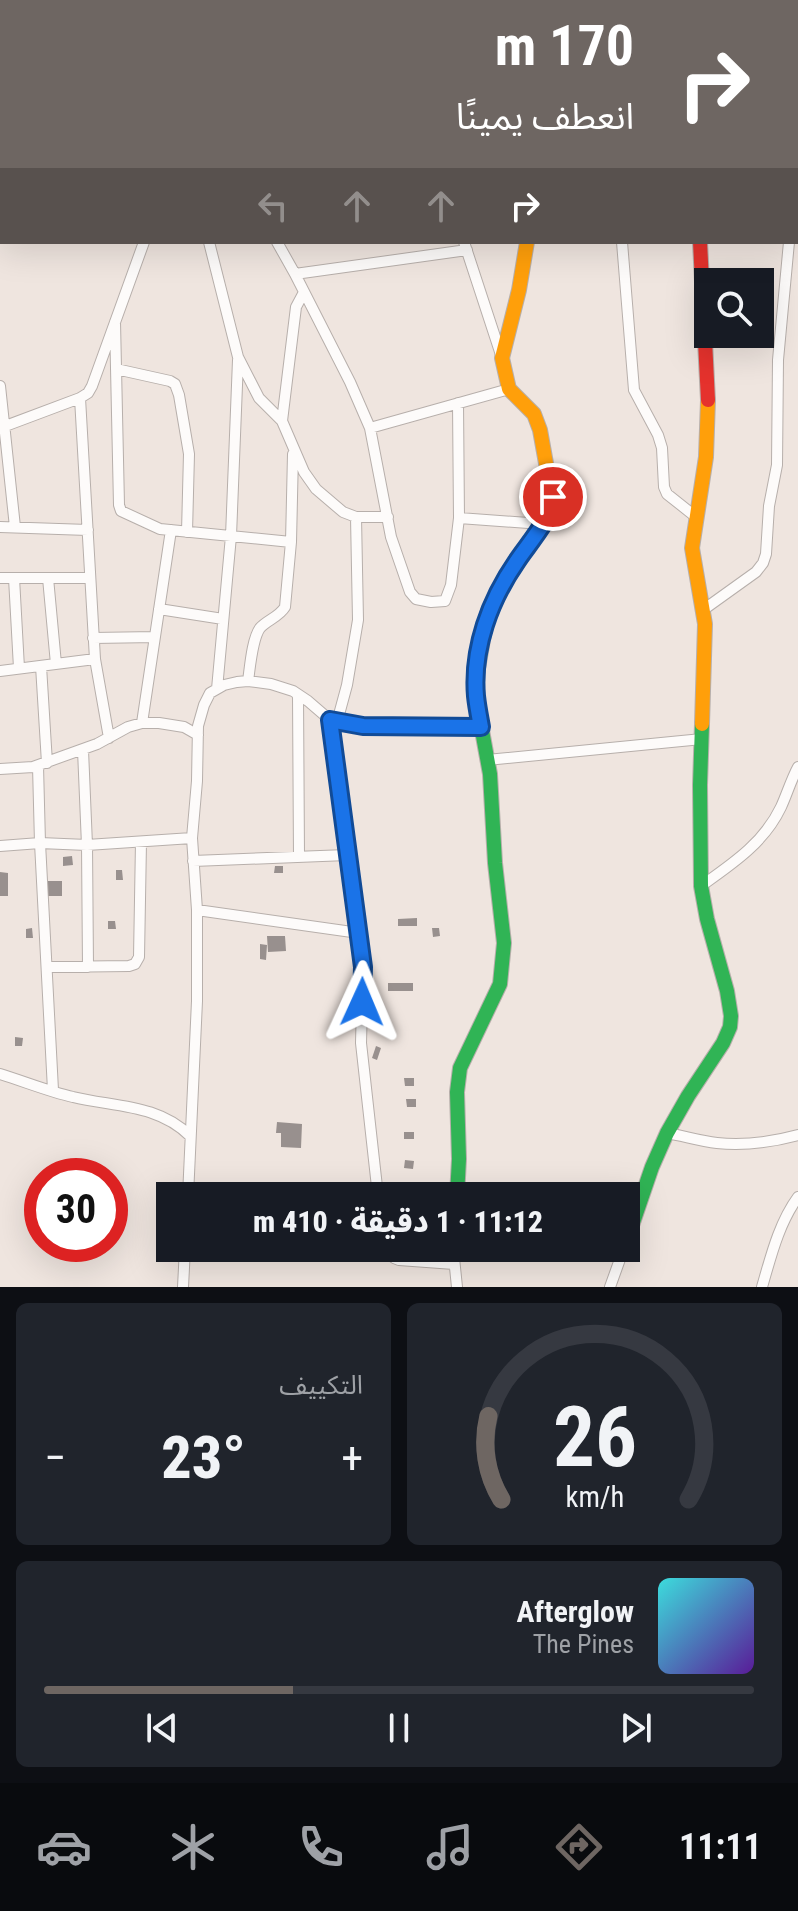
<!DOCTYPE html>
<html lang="ar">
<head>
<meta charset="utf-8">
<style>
  :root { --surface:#171b24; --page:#20242c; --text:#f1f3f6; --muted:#9ea1a6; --line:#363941; --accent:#6e6662 }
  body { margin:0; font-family:"Roboto Condensed","Noto Sans Arabic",sans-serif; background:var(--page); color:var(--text); direction:rtl; height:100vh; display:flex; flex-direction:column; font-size:30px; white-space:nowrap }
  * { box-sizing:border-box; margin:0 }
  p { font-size:26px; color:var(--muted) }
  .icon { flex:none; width:44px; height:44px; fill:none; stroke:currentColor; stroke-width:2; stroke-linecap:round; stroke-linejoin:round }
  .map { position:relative; height:1287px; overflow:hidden; direction:ltr }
  .side { display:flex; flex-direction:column; gap:16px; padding:16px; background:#0d0f14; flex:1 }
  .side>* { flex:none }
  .banner { position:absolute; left:0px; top:0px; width:798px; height:244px; box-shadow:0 8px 32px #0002; direction:rtl; background:#6e6662; color:#fff; overflow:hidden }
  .fabs { position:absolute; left:694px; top:268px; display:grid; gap:16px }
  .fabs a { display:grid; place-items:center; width:80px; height:80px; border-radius:0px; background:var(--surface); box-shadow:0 8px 32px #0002; font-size:40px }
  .speed { position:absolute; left:24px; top:1158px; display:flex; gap:16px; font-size:40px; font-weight:700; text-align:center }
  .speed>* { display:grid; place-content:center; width:104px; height:104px; border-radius:50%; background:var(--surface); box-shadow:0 8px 32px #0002; line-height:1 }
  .speed .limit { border:12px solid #d22; background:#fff; color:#111 }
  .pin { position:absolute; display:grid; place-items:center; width:68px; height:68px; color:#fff; margin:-34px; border:4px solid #fff; border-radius:50%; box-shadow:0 2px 8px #0007 }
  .me { position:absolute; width:88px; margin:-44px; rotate:1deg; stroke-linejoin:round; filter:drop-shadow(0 0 6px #0008) }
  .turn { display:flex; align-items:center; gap:28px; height:168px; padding:0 32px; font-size:36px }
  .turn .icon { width:104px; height:104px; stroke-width:2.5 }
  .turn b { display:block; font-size:56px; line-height:68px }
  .lanes { display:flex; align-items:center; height:76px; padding:0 32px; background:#0003; justify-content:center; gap:40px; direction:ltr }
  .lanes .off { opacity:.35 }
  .big { font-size:60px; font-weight:800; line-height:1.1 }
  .side .card { flex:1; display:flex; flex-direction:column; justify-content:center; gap:12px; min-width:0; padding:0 28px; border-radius:12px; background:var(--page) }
  .side .dial { align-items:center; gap:0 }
  .dial svg { height:208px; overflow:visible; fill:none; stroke:var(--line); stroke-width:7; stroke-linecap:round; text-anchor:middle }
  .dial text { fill:var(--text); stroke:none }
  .song { display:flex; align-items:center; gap:24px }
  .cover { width:96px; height:96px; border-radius:12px; background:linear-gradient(135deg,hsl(180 70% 55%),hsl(270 70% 35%)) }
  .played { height:8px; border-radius:4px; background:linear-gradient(90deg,var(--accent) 35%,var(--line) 35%) }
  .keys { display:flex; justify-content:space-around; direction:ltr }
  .heat { display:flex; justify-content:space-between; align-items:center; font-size:44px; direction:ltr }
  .side .tiles { flex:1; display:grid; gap:16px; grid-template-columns:1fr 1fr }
  .card:last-child { grid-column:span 2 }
  .trip { position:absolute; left:156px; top:1182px; width:484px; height:80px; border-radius:0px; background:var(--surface); box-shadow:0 8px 32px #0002; font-weight:800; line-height:80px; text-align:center; direction:rtl }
  .menu { display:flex; height:128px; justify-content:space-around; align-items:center; background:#090b0e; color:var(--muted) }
  .menu .icon { width:56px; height:56px }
  .menu .selected { color:var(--accent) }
  .menu b { font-size:36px; color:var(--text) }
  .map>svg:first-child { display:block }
  .building { fill:#98908e }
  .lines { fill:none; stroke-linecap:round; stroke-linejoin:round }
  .street-casing { stroke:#b7afab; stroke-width:12 }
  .fast-casing { stroke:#b7afab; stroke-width:16 }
  .slow-casing { stroke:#b7afab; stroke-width:16 }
  .jam-casing { stroke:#b7afab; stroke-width:16 }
  .street { stroke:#fdfbfa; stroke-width:10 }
  .fast { stroke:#30b455; stroke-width:14 }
  .slow { stroke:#ff9f0a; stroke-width:14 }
  .jam { stroke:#e5322d; stroke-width:14 }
  .route-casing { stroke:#114b97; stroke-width:20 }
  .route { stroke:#1a73e8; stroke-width:14 }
</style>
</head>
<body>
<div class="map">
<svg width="798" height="1287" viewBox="0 0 798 1287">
  <rect width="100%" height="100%" fill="#efe5df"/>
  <path class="building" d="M 72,856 L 73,865 L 63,866 L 63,857 Z
    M 275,866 L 283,866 L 283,873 L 274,873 Z
    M 116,870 L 122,870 L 123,880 L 116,880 Z
    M 0,872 L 8,873 L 8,896 L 0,896 Z
    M 48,881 L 62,881 L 62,896 L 48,896 Z
    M 417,918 L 417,926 L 398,926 L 398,919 Z
    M 108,921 L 115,921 L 116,929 L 108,929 Z
    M 32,928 L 33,938 L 26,938 L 26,929 Z
    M 432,928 L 439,928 L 440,936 L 433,937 Z
    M 267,936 L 285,936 L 286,951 L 268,952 Z
    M 260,944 L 267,945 L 266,960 L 260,959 Z
    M 388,983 L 413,983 L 413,991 L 388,991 Z
    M 15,1037 L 23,1038 L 22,1046 L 15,1046 Z
    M 376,1046 L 381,1048 L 377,1060 L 372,1058 Z
    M 404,1078 L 414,1078 L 414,1086 L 405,1086 Z
    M 406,1099 L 416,1099 L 416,1107 L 407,1107 Z
    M 277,1122 L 302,1124 L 301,1148 L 281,1147 L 281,1133 L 276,1133 Z
    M 404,1132 L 414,1132 L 414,1139 L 404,1139 Z
    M 405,1160 L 414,1161 L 413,1169 L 404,1168 Z"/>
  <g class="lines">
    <defs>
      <path id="street" d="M 20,0 L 20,2
        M 125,0 L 126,2
        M 406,0 L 406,2
        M 542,0 L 542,2
        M 698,0 L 700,2
        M 223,2 L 223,0
        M 796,118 L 798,118
        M 0,203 L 2,204
        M 796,231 L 798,235
        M 209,242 L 238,357 L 259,398 L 282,421 L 304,472 L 316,489 L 343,512 L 356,517 L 388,517
        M 277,242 L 295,274 L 350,382 L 370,428 L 391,537 L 410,592 L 416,599 L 431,602 L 445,601 L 451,585 L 459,518 L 458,403
        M 464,242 L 502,358
        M 622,242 L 634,390 L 658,435 L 662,448 L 664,487 L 667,494 L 696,517
        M 295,274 L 467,250
        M 115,322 L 119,505 L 121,511 L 160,529 L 291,542
        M 116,369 L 170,381 L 175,384 L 179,395 L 189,454 L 187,532
        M 0,386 L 15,527
        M 80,398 L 95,659 L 109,738
        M 282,421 L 296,307 L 304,292
        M 0,428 L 80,398 L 88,393 L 92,386 L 144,242
        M 370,428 L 509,389
        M 459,518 L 542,524
        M 0,527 L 88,530
        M 0,578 L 90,578
        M 14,578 L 19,668
        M 48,578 L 56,664
        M 159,609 L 223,619
        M 703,610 L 756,572 L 763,563 L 766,554 L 769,506 L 777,465 L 778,360 L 789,242
        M 93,638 L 155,637
        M 41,666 L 47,763
        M 0,671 L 95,659
        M 248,681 C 250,668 252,639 260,628 C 267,620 279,617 285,607 L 291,542 L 293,454
        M 217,689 L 231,536 L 238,360
        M 298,695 L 299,856
        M 330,720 L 363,967 L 361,1043 L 378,1196
        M 337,722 L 347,685 L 358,620 L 356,517
        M 142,723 L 171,530
        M 83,750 L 87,845 L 88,967
        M 487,760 L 702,739
        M 38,766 L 40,843 L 53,1090
        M 0,769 L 33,767 L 97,744 L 128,727 L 142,723 L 159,723 L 184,727 L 198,735
        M 0,846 L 40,843 L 87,845 L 192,838
        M 193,861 L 347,855
        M 701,886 C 732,864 764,843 781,807 C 787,794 791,780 798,767
        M 197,910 L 359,933
        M 47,967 L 129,966 L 135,964 L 139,957 L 141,842
        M 0,1074 C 23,1081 50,1092 73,1097 C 114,1107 158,1104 190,1136
        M 667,1133 C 684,1136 700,1141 717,1143 C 744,1146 772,1142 798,1135
        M 188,1196 L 197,1001 L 197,910 L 192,838 L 197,781 L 198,726 L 204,705 L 210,693 L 224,685 L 237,682 L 248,681 L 271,684 L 293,691 L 308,701 L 330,720 L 346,724 L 395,727 L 481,727
        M 390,1248 L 394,1258 L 399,1260 L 454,1264
        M 453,1248 L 457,1287
        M 183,1287 L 185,1248
        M 610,1287 L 624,1248
        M 762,1287 C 771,1256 779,1223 798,1197"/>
      <path id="fast" d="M 457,1196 L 459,1159 L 457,1092 L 460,1068 L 500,984 L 504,943 L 495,863 L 490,774 L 476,698 L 476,680 L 488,611 L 514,564 L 533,536
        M 626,1243 L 652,1167 L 667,1133 L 688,1096 L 723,1043 L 730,1027 L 731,1016 L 727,991 L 707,919 L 701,886 L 700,785 L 702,724"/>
      <path id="slow" d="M 527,242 L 519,290 L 502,358 L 509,389 L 534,414 L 540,430 L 553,502 L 547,516 L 533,536
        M 702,724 L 705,624 L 692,548 L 706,457 L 708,400"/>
      <path id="jam" d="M 700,242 L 708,400"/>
    </defs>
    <use href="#street" class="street-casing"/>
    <use href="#fast" class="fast-casing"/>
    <use href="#slow" class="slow-casing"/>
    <use href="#jam" class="jam-casing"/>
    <use href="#street" class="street"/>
    <use href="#fast" class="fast"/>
    <use href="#slow" class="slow"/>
    <use href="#jam" class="jam"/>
  </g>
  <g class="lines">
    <defs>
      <path id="route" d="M 362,1002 L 363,967 L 330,720 L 363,726 L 481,727 C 479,716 477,706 476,696 C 472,648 490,600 517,561 C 528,544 553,517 553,497"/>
    </defs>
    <use href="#route" class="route-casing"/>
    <use href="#route" class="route"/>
  </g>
</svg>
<div class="fabs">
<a><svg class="icon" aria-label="search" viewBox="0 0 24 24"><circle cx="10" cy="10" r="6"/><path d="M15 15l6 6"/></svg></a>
</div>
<div class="speed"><div class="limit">30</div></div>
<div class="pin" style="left:553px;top:497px;background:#d93025"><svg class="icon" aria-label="arrive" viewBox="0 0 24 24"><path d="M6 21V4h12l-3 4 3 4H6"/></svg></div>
<svg class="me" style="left:362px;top:1002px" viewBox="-20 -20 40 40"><path d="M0-17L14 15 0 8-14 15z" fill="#1a73e8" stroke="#fff" stroke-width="4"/></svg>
<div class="trip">11:12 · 1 دقيقة · 410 m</div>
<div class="banner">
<div class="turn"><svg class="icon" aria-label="right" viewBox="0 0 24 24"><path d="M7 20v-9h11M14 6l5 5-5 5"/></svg><div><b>170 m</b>انعطف يمينًا</div></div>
<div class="lanes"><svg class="icon off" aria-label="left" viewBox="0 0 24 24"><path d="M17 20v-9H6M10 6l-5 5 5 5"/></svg><svg class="icon off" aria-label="ahead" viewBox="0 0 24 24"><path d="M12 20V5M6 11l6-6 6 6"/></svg><svg class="icon off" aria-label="ahead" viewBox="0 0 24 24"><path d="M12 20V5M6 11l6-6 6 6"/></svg><svg class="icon" aria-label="right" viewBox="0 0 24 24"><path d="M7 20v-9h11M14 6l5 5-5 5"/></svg></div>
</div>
</div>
<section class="side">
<div class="tiles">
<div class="card dial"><svg viewBox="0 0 100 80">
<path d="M14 69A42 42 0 1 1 86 69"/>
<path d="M14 69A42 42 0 0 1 9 37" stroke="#6e6662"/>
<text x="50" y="56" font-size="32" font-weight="700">26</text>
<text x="50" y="72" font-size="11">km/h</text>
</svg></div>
<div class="card"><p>التكييف</p>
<div class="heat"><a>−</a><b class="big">23°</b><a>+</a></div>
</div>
<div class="card">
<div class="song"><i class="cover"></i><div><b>Afterglow</b><p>The Pines</p></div></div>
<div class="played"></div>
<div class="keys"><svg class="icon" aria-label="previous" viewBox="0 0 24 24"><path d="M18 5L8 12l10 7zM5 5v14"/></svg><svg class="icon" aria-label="pause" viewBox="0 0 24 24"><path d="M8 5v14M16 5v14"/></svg><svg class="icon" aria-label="next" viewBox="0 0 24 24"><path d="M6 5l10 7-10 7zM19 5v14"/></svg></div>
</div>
</div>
</section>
<nav class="menu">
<b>11:11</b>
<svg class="icon selected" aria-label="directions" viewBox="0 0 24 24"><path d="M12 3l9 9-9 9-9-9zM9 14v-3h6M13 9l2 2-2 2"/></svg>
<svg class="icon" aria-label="music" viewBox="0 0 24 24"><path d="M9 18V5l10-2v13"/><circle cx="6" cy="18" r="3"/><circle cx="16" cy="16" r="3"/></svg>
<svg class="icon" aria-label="phone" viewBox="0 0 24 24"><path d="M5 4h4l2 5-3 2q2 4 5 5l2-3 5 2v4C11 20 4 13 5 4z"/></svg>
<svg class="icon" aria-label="climate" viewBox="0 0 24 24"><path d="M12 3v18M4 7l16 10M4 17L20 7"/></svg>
<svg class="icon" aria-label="car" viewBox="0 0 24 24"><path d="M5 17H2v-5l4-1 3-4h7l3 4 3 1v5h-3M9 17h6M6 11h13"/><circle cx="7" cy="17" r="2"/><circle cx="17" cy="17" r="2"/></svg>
</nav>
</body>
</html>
